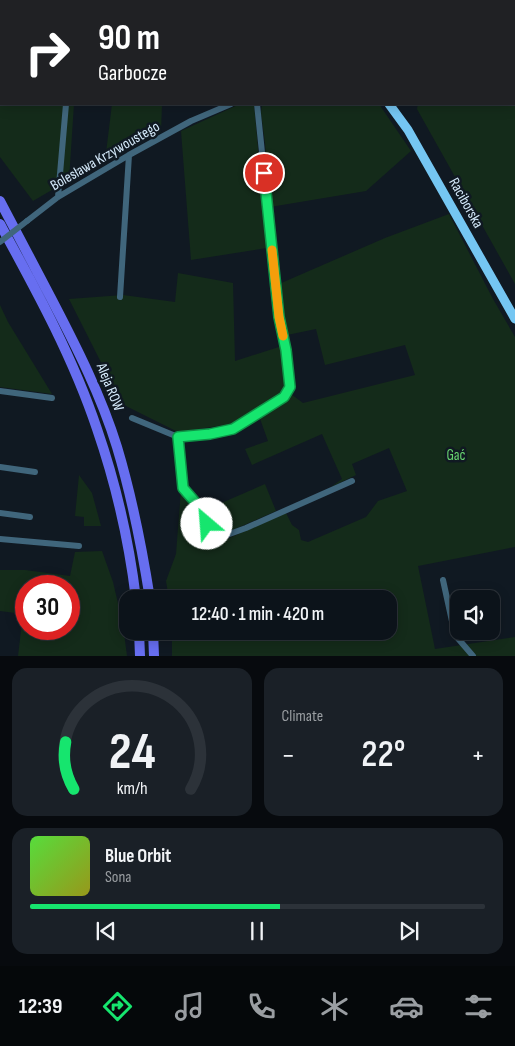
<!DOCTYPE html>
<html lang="en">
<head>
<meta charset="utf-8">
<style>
  :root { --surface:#0c131a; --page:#1a2027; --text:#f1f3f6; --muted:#9a9ea2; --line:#2c3239; --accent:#16e56e }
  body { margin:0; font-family:"Sofia Sans Condensed",sans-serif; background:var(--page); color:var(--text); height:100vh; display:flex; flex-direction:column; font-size:19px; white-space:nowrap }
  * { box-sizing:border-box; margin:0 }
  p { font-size:16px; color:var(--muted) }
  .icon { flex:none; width:28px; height:28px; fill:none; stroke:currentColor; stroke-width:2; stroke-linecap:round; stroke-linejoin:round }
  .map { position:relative; height:656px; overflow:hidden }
  .sheet { display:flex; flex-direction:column; gap:12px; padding:12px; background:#070a0e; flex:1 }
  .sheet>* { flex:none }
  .banner { position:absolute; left:0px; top:0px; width:515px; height:105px; box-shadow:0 2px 12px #0003,0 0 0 1px var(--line); background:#202124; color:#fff; overflow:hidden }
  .fabs { position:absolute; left:450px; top:590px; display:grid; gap:10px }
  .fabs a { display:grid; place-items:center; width:50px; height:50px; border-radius:10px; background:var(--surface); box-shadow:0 2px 12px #0003,0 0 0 1px var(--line); font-size:25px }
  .speed { position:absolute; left:15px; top:575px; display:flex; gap:10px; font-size:25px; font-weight:700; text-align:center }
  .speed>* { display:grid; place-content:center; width:65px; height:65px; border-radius:50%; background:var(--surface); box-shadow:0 2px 12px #0003,0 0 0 1px var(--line); line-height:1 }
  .speed .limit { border:8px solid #d22; background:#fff; color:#111 }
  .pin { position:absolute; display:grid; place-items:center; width:42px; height:42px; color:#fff; margin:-21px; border:2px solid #fff; border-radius:50%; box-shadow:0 1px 5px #0007 }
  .me { position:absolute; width:55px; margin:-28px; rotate:333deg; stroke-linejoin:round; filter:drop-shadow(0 0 4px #0008) }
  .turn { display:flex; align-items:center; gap:18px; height:105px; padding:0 15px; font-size:22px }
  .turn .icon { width:65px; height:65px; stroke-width:2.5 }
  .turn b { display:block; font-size:35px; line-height:42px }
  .big { font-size:38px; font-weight:600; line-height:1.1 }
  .sheet .card { flex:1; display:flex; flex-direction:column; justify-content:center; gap:8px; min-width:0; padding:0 18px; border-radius:15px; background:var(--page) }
  .sheet .dial { align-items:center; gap:0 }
  .dial svg { height:130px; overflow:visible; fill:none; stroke:var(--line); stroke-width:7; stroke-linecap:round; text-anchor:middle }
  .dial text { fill:var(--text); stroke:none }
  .song { display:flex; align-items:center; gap:15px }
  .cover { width:60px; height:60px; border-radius:8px; background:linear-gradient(135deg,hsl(110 70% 55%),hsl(60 70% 35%)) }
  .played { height:5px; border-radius:2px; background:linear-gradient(90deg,var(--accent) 55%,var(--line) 55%) }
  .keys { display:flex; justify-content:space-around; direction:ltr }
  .heat { display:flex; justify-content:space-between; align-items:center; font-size:28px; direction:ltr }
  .sheet .tiles { flex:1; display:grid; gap:12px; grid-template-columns:1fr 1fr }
  .card:last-child { grid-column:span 2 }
  .trip { position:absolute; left:119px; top:590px; width:278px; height:50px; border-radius:15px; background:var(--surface); box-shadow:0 2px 12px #0003,0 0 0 1px var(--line); font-weight:600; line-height:50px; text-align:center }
  .tabs { display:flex; height:80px; justify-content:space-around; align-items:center; background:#05080a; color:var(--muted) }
  .tabs .icon { width:35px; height:35px }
  .tabs .selected { color:var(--accent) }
  .tabs b { font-size:22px; color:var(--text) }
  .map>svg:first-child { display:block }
  .green { fill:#142b1a; fill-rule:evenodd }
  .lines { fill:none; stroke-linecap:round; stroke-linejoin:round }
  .street { stroke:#40667c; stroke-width:6 }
  .secondary { stroke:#75c6f2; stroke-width:9 }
  .primary { stroke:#676ef0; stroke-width:10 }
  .street-bridge { stroke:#40667c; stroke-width:6 }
  .route-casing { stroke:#0e9548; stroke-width:12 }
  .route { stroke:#16e56e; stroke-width:9 }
  .slow { stroke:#f59e0b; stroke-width:9 }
  .labels { text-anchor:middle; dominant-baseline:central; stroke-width:5; stroke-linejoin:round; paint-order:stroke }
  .street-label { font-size:15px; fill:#d5eafb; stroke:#101922 }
  .park-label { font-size:15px; fill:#68d470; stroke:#101922 }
</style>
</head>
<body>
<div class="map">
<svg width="515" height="656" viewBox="0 0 515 656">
  <rect width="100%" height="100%" fill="#101922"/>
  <path class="green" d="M 0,0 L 73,0 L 73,1 L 1,1 L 1,104 L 74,104 L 69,180 L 33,201 L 0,157 Z
    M 373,0 L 515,0 L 515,284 L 417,109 L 418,104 L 514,104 L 514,1 L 373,1 Z
    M 112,104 L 162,104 L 161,132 L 105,161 Z
    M 240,104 L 254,104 L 267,248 L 191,260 L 181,131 Z
    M 262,104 L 379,104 L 411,151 L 366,191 L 270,207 L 265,143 L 261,113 Z
    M 449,214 L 493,299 L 515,337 L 515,547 L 418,566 L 435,649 L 515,637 L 515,656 L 172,656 L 172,631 L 388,631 L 388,599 L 169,599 L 166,581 L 176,554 L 181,490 L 190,498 L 217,538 L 227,539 L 286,513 L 292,525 L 299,530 L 301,540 L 308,542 L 366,517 L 378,501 L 407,491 L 389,448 L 352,464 L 356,475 L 331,487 L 342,479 L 322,434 L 252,465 L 245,449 L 268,441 L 259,416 L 291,394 L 303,403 L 415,375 L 405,345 L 325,365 L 316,329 L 287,335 L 279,284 L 385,238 Z
    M 178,273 L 233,283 L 235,361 L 282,346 L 285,386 L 280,394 L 232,424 L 178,432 L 122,404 L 69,299 L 123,295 L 175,302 Z
    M 0,305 L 8,322 L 52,394 L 0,387 Z
    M 79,475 L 92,493 L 101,526 L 84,526 L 84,517 L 75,516 Z
    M 265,484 L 276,511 L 226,533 L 217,533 L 210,525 L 203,511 Z
    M 102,551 L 113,582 L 123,625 L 127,656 L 18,656 L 23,614 L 0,611 L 0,570 L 25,570 L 70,576 L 75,552 ZM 26,586 L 69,586 L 69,629 L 26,629 Z"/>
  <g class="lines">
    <path class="street" d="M 77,1 L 77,0
      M 58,197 L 66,104
      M 27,221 L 58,197 L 129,155 L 191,121 L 231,104
      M 120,297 L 129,155
      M 0,391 L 52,398
      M 132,418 L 178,437 L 210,434 L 233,429 L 285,397 L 290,387 L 287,351 L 279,317 L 257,104
      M 178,437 L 183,488 L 196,503 L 207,524 L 217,536 L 224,536 L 246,528 L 352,481
      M 0,467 L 35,472
      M 0,513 L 30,517
      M 0,539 L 79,546
      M 443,580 L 455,635 L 473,656"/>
    <path class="secondary" d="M 314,0 L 315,1
      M 389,104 L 408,130 L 515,319"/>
    <path class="primary" d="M 0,201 C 17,233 34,266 51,298 C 76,346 101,395 117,447 C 132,497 142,548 150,599
      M 0,224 C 36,290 73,357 97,429 C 116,484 129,541 136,599
      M 139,631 L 140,656
      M 153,631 L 154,656"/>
    <path class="street-bridge" d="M 0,242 L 27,221"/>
  </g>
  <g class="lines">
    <defs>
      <path id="route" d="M 207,524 L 196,503 L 183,488 L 178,437 L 210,434 L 233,429 L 284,397 L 290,387 L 286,350 L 279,317 L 264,173"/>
    </defs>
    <use href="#route" class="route-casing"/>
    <use href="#route" class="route"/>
    <path class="slow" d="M 272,250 L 279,317 L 283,336"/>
  </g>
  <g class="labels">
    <g class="street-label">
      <text transform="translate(105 156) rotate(-30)">Bolesława Krzywoustego</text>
      <text transform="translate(466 203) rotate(61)">Raciborska</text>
      <text transform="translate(110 387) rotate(68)">Aleja ROW</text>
    </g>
    <g class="park-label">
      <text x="456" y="455">Gać</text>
    </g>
  </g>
</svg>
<div class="fabs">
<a><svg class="icon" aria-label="sound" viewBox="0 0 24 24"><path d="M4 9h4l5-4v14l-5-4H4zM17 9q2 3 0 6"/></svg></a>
</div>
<div class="speed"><div class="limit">30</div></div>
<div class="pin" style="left:264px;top:173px;background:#d93025"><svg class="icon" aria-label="arrive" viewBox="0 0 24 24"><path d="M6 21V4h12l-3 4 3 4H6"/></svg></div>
<svg class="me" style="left:207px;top:524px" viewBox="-20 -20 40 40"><circle r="19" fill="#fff"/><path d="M0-13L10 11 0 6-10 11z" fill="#16e56e"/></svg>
<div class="trip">12:40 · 1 min · 420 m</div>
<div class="banner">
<div class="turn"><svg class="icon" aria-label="right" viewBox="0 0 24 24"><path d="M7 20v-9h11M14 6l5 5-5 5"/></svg><div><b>90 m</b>Garbocze</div></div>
</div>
</div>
<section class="sheet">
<div class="tiles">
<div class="card dial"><svg viewBox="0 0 100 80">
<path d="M14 69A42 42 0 1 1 86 69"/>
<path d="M14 69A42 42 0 0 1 9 40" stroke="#16e56e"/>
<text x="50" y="56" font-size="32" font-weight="700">24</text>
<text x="50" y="72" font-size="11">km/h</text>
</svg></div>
<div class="card"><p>Climate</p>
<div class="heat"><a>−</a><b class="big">22°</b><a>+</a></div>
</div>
<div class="card">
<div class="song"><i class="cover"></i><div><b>Blue Orbit</b><p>Sona</p></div></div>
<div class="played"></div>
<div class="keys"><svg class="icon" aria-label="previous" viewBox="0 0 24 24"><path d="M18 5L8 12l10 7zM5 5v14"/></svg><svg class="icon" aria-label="pause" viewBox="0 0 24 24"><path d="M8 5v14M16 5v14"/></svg><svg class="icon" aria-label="next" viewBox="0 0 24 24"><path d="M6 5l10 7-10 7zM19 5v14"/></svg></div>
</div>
</div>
</section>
<nav class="tabs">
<b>12:39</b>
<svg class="icon selected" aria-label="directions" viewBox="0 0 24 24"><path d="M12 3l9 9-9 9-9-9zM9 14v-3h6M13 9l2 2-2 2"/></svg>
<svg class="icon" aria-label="music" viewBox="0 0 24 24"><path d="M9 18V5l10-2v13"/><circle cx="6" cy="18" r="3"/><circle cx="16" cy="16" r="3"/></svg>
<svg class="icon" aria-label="phone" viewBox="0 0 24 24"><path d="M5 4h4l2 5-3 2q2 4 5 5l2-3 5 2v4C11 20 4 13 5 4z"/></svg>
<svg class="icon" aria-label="climate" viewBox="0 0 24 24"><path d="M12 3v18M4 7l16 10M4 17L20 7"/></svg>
<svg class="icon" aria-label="car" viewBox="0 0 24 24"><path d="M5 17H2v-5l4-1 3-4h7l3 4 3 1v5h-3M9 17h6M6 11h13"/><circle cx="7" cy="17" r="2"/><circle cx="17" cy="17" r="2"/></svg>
<svg class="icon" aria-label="filters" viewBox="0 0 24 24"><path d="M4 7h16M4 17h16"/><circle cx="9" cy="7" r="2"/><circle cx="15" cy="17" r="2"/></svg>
</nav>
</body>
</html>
